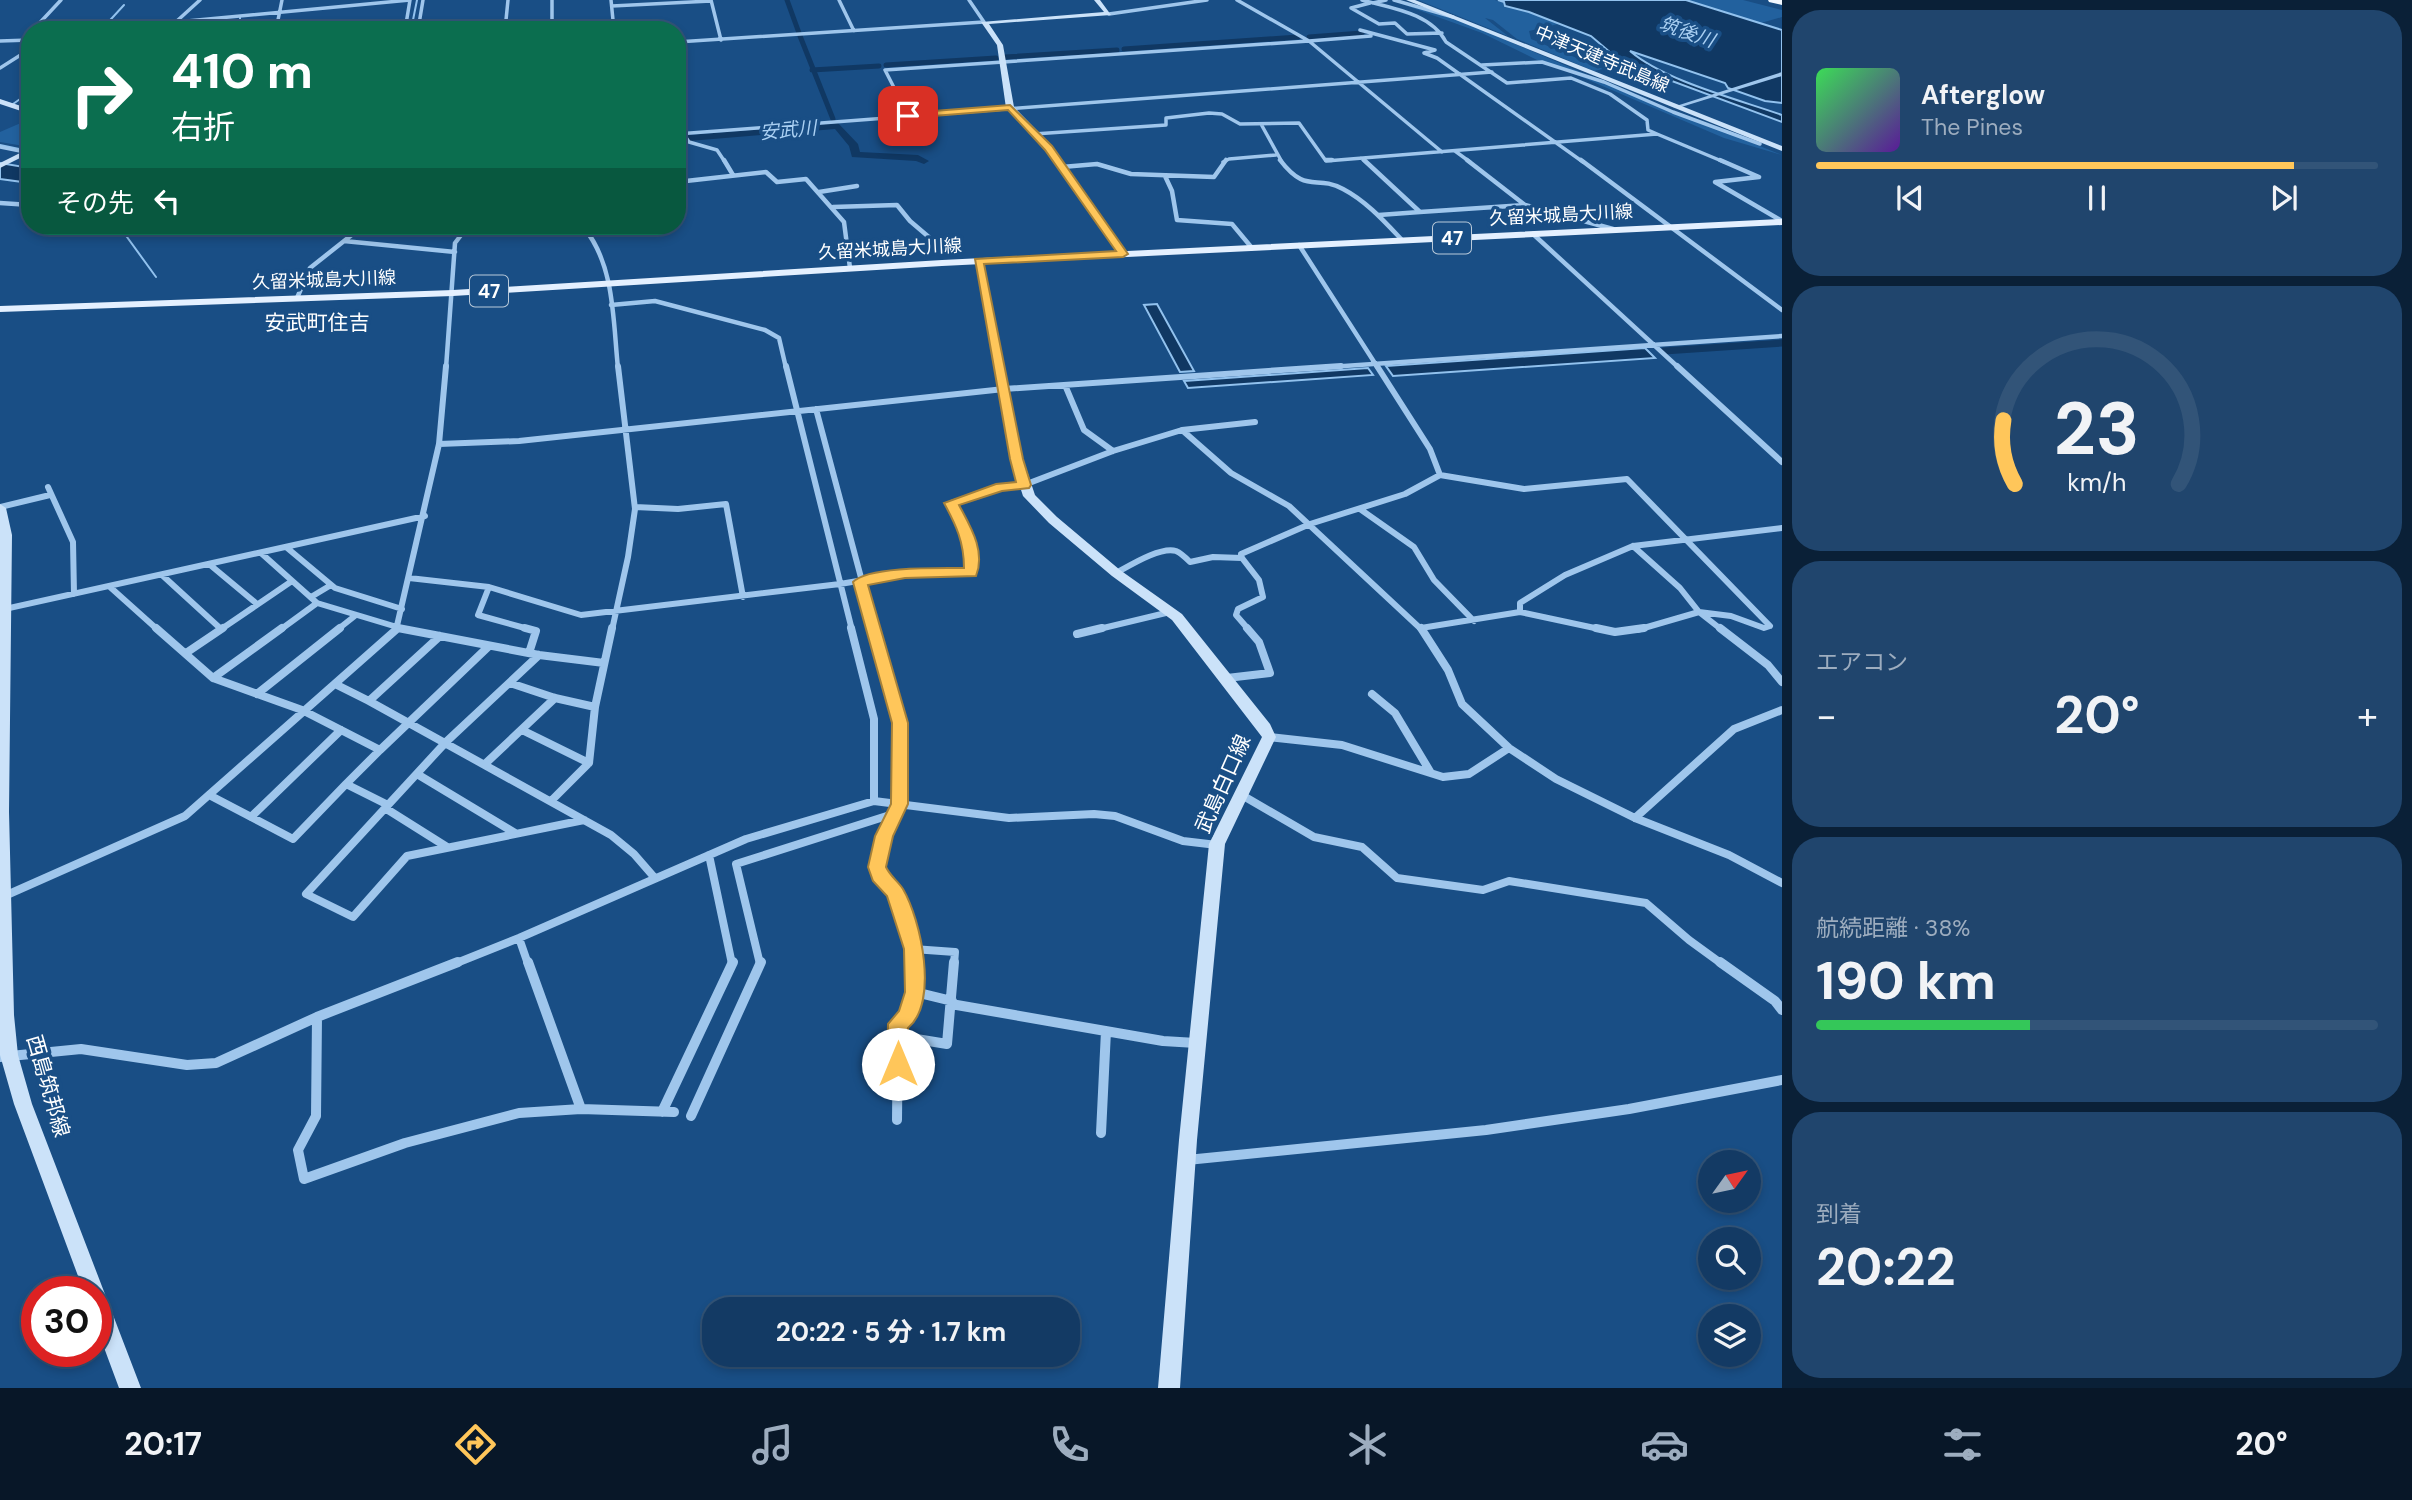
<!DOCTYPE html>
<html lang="ja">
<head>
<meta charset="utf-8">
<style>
  :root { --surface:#133a64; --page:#20456d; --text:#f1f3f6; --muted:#9dadbf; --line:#325478; --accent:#ffc65a }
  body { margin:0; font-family:"DM Sans","Noto Sans JP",sans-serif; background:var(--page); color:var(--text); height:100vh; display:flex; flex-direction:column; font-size:26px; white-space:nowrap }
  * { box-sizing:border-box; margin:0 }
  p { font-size:23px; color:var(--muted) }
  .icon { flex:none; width:38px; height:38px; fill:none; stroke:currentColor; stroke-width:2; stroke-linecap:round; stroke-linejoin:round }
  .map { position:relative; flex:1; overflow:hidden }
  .drawer { display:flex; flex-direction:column; gap:10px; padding:10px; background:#0a2037; width:630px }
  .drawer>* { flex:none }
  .guide { position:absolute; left:21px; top:21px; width:665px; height:214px; border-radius:28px; box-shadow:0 4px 10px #0003,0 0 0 2px var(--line); background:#0b6e4f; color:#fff; overflow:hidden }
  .needle { width:46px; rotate:57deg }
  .fabs { position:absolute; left:1698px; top:1150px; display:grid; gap:14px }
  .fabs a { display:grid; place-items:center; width:63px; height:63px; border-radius:50%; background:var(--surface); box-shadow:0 4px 10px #0003,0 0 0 2px var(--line); font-size:35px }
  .speed { position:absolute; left:21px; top:1276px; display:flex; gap:14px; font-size:35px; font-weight:700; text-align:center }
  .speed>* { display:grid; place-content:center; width:91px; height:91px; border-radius:50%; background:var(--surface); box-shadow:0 4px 10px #0003,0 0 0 2px var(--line); line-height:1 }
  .speed .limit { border:10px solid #d22; background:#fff; color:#111 }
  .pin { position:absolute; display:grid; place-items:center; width:60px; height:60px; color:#fff; margin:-30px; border-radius:14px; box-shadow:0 4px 10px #0006 }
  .me { position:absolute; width:77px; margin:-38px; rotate:0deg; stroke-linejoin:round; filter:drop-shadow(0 0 5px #0008) }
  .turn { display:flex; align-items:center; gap:24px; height:147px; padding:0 35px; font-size:32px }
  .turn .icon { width:91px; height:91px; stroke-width:2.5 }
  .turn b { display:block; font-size:49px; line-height:60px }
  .then { display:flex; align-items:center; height:66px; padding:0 35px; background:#0003; gap:14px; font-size:26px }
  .big { font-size:52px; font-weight:700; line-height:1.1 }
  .drawer .widget { flex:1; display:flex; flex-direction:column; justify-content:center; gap:10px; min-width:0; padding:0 24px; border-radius:28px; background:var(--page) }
  .drawer .dial { align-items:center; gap:0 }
  .dial svg { height:182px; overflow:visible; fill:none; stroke:var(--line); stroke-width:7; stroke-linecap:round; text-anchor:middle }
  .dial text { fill:var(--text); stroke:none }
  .song { display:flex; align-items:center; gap:21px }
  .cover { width:84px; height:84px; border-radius:10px; background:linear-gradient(135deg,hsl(130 70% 55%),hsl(270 70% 35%)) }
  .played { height:7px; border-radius:4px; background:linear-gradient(90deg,var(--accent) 85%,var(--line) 85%) }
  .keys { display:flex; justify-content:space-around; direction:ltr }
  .heat { display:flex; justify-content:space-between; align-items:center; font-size:38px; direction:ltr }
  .charge { height:10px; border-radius:5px; background:linear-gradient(90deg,#34c759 38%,var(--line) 0) }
  .trip { position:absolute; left:702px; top:1297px; width:378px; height:70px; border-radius:28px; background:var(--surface); box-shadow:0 4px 10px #0003,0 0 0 2px var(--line); font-weight:700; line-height:70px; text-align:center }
  .tabs { display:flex; height:112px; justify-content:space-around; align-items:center; background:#081728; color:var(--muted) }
  .tabs .icon { width:49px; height:49px }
  .tabs .current { color:var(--accent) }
  .tabs b { font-size:32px; color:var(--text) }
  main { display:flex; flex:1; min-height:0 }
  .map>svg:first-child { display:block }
  .green { fill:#22619e }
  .water { fill:#103863; stroke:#92c2ee; stroke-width:2 }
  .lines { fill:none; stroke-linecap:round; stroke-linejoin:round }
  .stream { stroke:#92c2ee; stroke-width:2 }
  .canal-far1 { stroke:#103863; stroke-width:5 }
  .canal { stroke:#103863; stroke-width:7 }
  .river { fill:#103863; fill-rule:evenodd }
  .minor-far4 { stroke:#9fc6ec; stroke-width:3.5 }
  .minor-far3 { stroke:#9fc6ec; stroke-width:4.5 }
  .minor-far2 { stroke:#9fc6ec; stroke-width:6 }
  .minor-far1 { stroke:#9fc6ec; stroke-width:8 }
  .minor { stroke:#9fc6ec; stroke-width:10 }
  .tertiary { fill:#9fc6ec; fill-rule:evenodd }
  .secondary { fill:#cbe2f9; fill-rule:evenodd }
  .primary { fill:#e4f0ff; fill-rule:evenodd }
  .trunk { fill:#f2f8ff; fill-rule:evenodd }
  .route { fill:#ffc65a; stroke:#a6813a; stroke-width:2 }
  .labels { text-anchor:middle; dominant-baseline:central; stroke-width:7; stroke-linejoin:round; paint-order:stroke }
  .far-street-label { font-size:18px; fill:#fff; stroke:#194e85 }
  .far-water-label { font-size:19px; font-style:italic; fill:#aad0f3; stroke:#194e85 }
  .shield { fill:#194e85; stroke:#bacada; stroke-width:2 }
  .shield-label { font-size:19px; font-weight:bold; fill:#fff }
  .far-quarter-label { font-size:21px; fill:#fff; stroke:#194e85 }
  .street-label { font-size:21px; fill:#fff; stroke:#194e85 }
</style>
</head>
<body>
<main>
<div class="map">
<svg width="1782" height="1388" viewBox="0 0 1782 1388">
  <rect width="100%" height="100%" fill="#194e85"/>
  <path class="green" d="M 1418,0 L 1495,0 L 1503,3 L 1504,7 L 1528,12 L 1558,24 L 1529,31 L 1531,39 L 1603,69 L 1594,71 L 1517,39 L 1493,20 L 1485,18 L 1508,36 Z
    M 1686,0 L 1743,0 L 1782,10 L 1782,17 L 1761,23 Z
    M 1399,3 L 1459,20 L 1597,79 L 1537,60 L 1482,33 Z
    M 1572,73 L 1600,81 L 1782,155 L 1724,138 Z
    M 30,119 L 30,147 L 0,142 L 0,132 Z"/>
  <path class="water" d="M 1498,0 L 1686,0 L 1782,30 L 1782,103 L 1765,101 L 1728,88 L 1725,83 L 1630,51 C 1665,81 1737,99 1782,115 L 1782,122 L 1629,65 L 1618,59 L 1591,36 L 1529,12 L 1505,6 L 1504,2 Z
    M 0,163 L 30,168 L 30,183 L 0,179 Z
    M 1157,304 L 1194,371 L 1180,372 L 1144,305 Z
    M 1645,348 L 1655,358 L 1393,376 L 1386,366 Z
    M 1368,368 L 1373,375 L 1188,388 L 1184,381 Z"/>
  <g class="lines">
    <path class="stream" d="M 101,30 L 124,5
      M 233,30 L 240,23 L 240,16
      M 411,30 L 417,0
      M 13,104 L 30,92
      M 0,145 L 24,150
      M 119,226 L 156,277"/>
    <path class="canal-far1" d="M 787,0 L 799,33
      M 800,36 L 833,119
      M 1309,37 L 1362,33
      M 1124,49 L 1298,37
      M 1005,57 L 1117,50
      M 886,65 L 996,58
      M 812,70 L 879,66"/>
    <path class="canal" d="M 1664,351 L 1782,343"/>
    <path class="river" d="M 838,123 L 858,144 L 860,152 L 918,155 L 929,161 L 924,164 L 916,161 L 852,157 L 849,146 L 835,129 L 677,142 L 677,136 Z"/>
    <path class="minor-far4" d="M 552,0 L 552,30
      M 611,0 L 614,30
      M 711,0 L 721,40
      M 839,0 L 854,31
      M 1237,0 L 1309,41 L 1371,36
      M 1394,0 L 1453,17
      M 1370,3 L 1351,8 L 1379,24 L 1395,23 L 1407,34 L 1442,33
      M 1373,3 L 1386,0
      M 612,6 L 711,1
      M 1109,14 L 1207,0
      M 176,22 L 410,0
      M 33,30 L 61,0
      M 167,30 L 200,0
      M 276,30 L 282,0
      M 405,30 L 410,0
      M 418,30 L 423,0
      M 505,30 L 508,0
      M 1360,30 L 1435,50 L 1424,53 L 1437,58 L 1583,162
      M 0,41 L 30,40
      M 677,42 L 984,22 L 969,0
      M 1482,65 L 1542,62 L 1604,82 L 1673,112 L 1760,144
      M 0,68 L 30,49
      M 677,98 L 683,133 L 689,142 L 717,150 L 725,162
      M 908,115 L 885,70 L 1309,41 L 1442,152
      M 1261,124 L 1282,162
      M 677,134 L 1492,72
      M 1034,134 L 1166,125 L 1166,118 L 1209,113 L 1222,114 L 1240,124 L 1299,123 L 1326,161 L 1657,134 L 1648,130 L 1647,120 L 1610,94 L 1571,78 L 1507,83 L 1446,42 C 1431,13 1391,8 1362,0
      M 1657,134 L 1724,162
      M 0,147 L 30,153
      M 1455,151 L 1470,162
      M 1361,158 L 1366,162
      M 1223,162 L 1229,159 L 1276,155"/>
    <path class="minor-far3" d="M 724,160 L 733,175
      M 1280,160 C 1307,195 1315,174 1343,189 C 1366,201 1384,221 1402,240
      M 1326,160 L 1332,160
      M 1364,160 L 1420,212 L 1379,215
      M 1467,160 L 1525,205
      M 1581,160 L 1782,310
      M 1720,160 L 1759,177 L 1715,182 L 1782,221
      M 1062,167 L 1097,164 L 1131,174 L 1214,177 L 1226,160
      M 1165,176 L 1172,191 L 1177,220 L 1232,224 L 1252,248
      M 677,182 L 766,172 L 777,182 L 806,179 L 844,222 L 850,268
      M 819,192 L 857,186
      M 0,203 L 30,205
      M 833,207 L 897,205 L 910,221 L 937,244
      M 1420,212 L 1525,205 L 1613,229
      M 567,226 L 585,229 L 597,226
      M 585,229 C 615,267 613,322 618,368
      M 1533,234 L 1679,368
      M 344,241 L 455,252
      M 1299,245 L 1378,368
      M 297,298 L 310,268 L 363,226
      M 611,305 L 655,301 L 765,330 L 779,338 L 786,368
      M 446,368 L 455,243 L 468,226
      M 1315,368 L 1782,336"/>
    <path class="minor-far2" d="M 786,366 L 852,630
      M 1677,366 L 1782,462
      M 1065,385 L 1084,430 L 1113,451
      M 816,409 L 875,630
      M 1182,430 L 1255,422
      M 439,444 L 519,441 L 1004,389 L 1341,366
      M 1440,475 L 1524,489 L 1627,479 L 1770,626 L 1764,628 L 1731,616 L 1699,612 L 1680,588 L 1633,546
      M 48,487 L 73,542 L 74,594
      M 0,507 L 50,495
      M 635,507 L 678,509 L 726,504 L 743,597
      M 1360,509 L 1414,547 L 1434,580 L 1474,621
      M 286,547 L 335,588 L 402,609
      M 261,553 L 317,603 L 407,630
      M 1242,558 L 1241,554 L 1310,524 L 1405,494 L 1440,475 L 1430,449 L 1377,366
      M 209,564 L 257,604
      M 1116,573 C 1129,566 1161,546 1176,551 C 1181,553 1186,558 1190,562 L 1213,557 L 1242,558 L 1259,580 L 1263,597 L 1238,609 L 1236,615 L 1249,630
      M 162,575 L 221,629
      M 409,578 L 489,587 L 581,615 L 840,584 L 905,573 L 971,573 L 966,536 L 951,503 L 1000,487 L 1024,485 L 1113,451 L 1182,430 L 1231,473 L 1289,506 L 1422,630
      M 110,587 L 158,630
      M 489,587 L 478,615 L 532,630
      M 311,597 L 331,585
      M 0,610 L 425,516
      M 1520,612 L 1520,603 L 1565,575 L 1633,546 L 1782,528
      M 1421,628 L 1520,612 L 1604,630
      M 220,630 L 292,581
      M 280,630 L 317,603
      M 337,630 L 356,615
      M 396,630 L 439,444 L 446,366
      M 612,630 L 628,557 L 635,509 L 618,366
      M 1095,630 L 1170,612
      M 1637,630 L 1699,612 L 1722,630"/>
    <path class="minor-far1" d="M 156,628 L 213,678 L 302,710 L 380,750 L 346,784
      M 398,628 L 539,655 L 604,663
      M 525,628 L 536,631 L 529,653
      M 851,628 L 874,719 L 874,801
      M 875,628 L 900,723 L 900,804 L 884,836 L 877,867 L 880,876 L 895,892 L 913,949 L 914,964
      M 1421,628 L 1448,670 L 1462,704 L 1509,748 L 1556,779 L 1635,818 L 1729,855 L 1782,883
      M 1596,628 L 1615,632 L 1644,628
      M 1720,628 L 1768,665 L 1782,682
      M 1077,634 L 1102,628
      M 440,636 L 369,701 L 611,835 L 634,854 L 654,877
      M 186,653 L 223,628
      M 539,655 L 446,742 L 306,894 L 353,917 L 407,856 L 584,820
      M 213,678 L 282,628
      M 1227,678 L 1270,673 L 1259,642 L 1247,628
      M 510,683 L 555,698 L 595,707
      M 335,684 L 369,701
      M 257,694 L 340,628
      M 1372,694 L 1395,713 L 1431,773
      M 522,730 L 589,763
      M 1269,737 L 1342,745 L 1443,777 L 1469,774 L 1509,748
      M 380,750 L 489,646
      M 485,764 L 555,698
      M 417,774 L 515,833
      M 1240,794 L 1314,837 L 1362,847 L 1397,878 L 1483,890 L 1509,881 L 1646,903 L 1689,940 L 1722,964
      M 211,796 L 293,839 L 346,784 L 388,805
      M 551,801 L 589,763 L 595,707 L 612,628
      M 385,808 L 447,847
      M 251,817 L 341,730
      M 1635,818 L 1734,729 L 1782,710
      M 709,855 L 732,964
      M 0,898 L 185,816 L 398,628
      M 519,938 L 528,964
      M 913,949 L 955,952 L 954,964
      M 454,964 L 519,938 L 746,839 L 874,801 L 1009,818 L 1094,814 L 1115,816 L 1183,841 L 1217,845
      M 760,964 L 736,864 L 893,814"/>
    <path class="minor" d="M 528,962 L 581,1109
      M 1720,962 L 1775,1001 L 1782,1010
      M 915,992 L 952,1001
      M 951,1004 L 1163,1041 L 1196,1043
      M 317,1017 L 316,1116 L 298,1150 L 304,1179 L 405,1143 L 519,1113 L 581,1109 L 674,1112
      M 898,1036 L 947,1044 L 954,962
      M 0,1057 L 81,1049 L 187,1065 L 216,1063 L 317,1017 L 458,962
      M 662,1112 L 733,962
      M 691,1116 L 761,962
      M 897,1120 L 898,1024 C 918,1008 915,985 914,962
      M 1101,1133 L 1106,1031
      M 1187,1160 L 1486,1130 L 1629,1109 L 1782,1080"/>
    <path class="tertiary" d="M 1782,72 L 1782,76 L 1678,108 L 1673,107 Z"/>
    <path class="secondary" d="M 1094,0 L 1100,0 L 1111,15 L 989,24 L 1003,45 L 1014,107 L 1052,146 L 1128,254 L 1123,257 L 1120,256 L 1046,150 L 1006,108 L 997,45 L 981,22 L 1104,12 Z
      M 1406,0 L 1415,0 L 1782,146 L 1782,151 Z
      M 0,99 L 30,109 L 30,114 L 0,104 Z
      M 30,148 L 30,153 L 0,168 L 0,163 Z
      M 975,259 L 983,261 L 1023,459 L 1035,495 L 1057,517 L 1120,570 L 1182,614 L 1270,724 L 1276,737 L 1225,844 L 1197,1140 L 1180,1388 L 1158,1388 L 1179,1140 L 1209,844 L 1262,737 L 1172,620 L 1112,576 L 1049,523 L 1023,496 L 1011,459 Z
      M 0,504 L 6,508 L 12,535 L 9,812 L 14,1015 L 18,1055 L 32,1104 L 141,1388 L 119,1388 L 96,1326 L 96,1292 L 84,1292 L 14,1104 L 0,1055 Z"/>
    <path class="primary" d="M 1782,219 L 1782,225 L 942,266 L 453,296 L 0,312 L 0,306 L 453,290 L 942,260 Z"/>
    <path class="trunk" d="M 1768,0 L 1782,0 L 1782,5 L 1769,2 Z"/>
  </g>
  <path class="route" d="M 1010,105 L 1052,146 L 1128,254 L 1123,257 L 984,264 L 1023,459 L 1031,485 L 1029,488 L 1002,491 L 959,505 C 970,526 986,551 976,576 L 905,578 L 868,585 L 908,723 L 908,804 L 893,836 L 886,867 C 890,876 898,881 903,889 C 921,920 939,1002 908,1028 L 908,1064 L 905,1071 L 898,1074 L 890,1071 L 887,1064 L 888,1024 L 899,1011 L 905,992 L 904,949 L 887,896 L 873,881 L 868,867 L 875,836 L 891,804 L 892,723 L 853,582 C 868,566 941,568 964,568 C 964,542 956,525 944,503 L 996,484 L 1016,482 L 1010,459 L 975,259 L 1116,251 L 1045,150 L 1008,110 L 908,118 L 904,116 L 908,113 Z"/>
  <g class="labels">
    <g class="far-street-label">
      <text transform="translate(1602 59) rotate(23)">中津天建寺武島線</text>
      <text transform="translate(1561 215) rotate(-3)">久留米城島大川線</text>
      <text transform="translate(890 249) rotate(-3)">久留米城島大川線</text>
      <text transform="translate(324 280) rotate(-2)">久留米城島大川線</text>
    </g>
    <g class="far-water-label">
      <text transform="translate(1687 32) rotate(19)">筑後川</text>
      <text transform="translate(788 130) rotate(-5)">安武川</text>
    </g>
    <g class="shield">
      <rect x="1433" y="222.5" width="38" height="31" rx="5"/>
      <rect x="470" y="275.5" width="38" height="31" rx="5"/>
    </g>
    <g class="shield-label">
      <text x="1452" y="238">47</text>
      <text x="489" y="291">47</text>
    </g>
    <g class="far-quarter-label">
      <text x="317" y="323">安武町住吉</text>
    </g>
    <g class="street-label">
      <text transform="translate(1223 784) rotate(-66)">武島白口線</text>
      <text transform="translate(48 1086) rotate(74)">西島筑邦線</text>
    </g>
  </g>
</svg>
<div class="fabs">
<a><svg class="needle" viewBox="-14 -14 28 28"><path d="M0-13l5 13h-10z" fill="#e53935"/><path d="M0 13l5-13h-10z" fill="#9dadbf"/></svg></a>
<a><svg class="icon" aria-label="search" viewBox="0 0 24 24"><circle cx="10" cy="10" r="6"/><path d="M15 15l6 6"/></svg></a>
<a><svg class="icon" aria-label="layers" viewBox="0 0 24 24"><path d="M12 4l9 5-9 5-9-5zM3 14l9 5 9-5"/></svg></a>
</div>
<div class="speed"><div class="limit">30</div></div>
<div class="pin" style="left:908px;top:116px;background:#d93025"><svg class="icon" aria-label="arrive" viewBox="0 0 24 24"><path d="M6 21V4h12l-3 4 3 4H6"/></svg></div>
<svg class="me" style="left:898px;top:1064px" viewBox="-20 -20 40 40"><circle r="19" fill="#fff"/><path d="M0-13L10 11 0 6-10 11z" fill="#ffc65a"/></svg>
<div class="trip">20:22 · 5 分 · 1.7 km</div>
<div class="guide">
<div class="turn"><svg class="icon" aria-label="right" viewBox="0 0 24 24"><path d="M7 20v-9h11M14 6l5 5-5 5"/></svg><div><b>410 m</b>右折</div></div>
<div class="then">その先<svg class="icon" aria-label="left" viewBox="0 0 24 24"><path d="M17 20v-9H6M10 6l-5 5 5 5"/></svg></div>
</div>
</div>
<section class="drawer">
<div class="widget">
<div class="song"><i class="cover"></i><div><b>Afterglow</b><p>The Pines</p></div></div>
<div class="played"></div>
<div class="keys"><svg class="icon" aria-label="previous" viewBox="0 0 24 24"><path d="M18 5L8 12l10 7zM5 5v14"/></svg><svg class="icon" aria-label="pause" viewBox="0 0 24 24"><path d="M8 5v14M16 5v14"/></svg><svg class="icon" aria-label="next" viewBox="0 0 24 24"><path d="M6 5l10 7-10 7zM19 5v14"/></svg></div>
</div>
<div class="widget dial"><svg viewBox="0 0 100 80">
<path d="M14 69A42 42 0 1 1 86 69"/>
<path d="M14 69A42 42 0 0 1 9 41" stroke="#ffc65a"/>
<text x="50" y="56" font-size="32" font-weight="700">23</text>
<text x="50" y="72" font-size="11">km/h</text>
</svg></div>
<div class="widget"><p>エアコン</p>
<div class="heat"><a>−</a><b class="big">20°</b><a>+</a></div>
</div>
<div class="widget"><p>航続距離 · 38%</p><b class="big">190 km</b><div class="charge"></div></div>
<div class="widget"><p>到着</p><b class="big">20:22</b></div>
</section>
</main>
<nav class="tabs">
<b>20:17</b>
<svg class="icon current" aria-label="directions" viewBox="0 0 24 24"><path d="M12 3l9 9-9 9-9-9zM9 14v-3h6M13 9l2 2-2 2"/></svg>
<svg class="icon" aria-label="music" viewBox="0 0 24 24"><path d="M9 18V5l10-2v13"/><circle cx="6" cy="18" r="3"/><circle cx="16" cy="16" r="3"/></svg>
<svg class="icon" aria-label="phone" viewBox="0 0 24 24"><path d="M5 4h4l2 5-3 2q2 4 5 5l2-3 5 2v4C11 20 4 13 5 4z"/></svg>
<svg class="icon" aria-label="climate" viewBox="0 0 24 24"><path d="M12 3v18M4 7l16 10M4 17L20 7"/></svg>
<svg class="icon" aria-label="car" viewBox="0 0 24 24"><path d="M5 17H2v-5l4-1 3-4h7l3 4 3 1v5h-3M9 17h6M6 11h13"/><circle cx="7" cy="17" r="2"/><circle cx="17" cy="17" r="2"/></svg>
<svg class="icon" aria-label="filters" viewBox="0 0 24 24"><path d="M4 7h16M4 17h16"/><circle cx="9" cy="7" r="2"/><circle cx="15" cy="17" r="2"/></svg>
<b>20°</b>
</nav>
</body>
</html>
